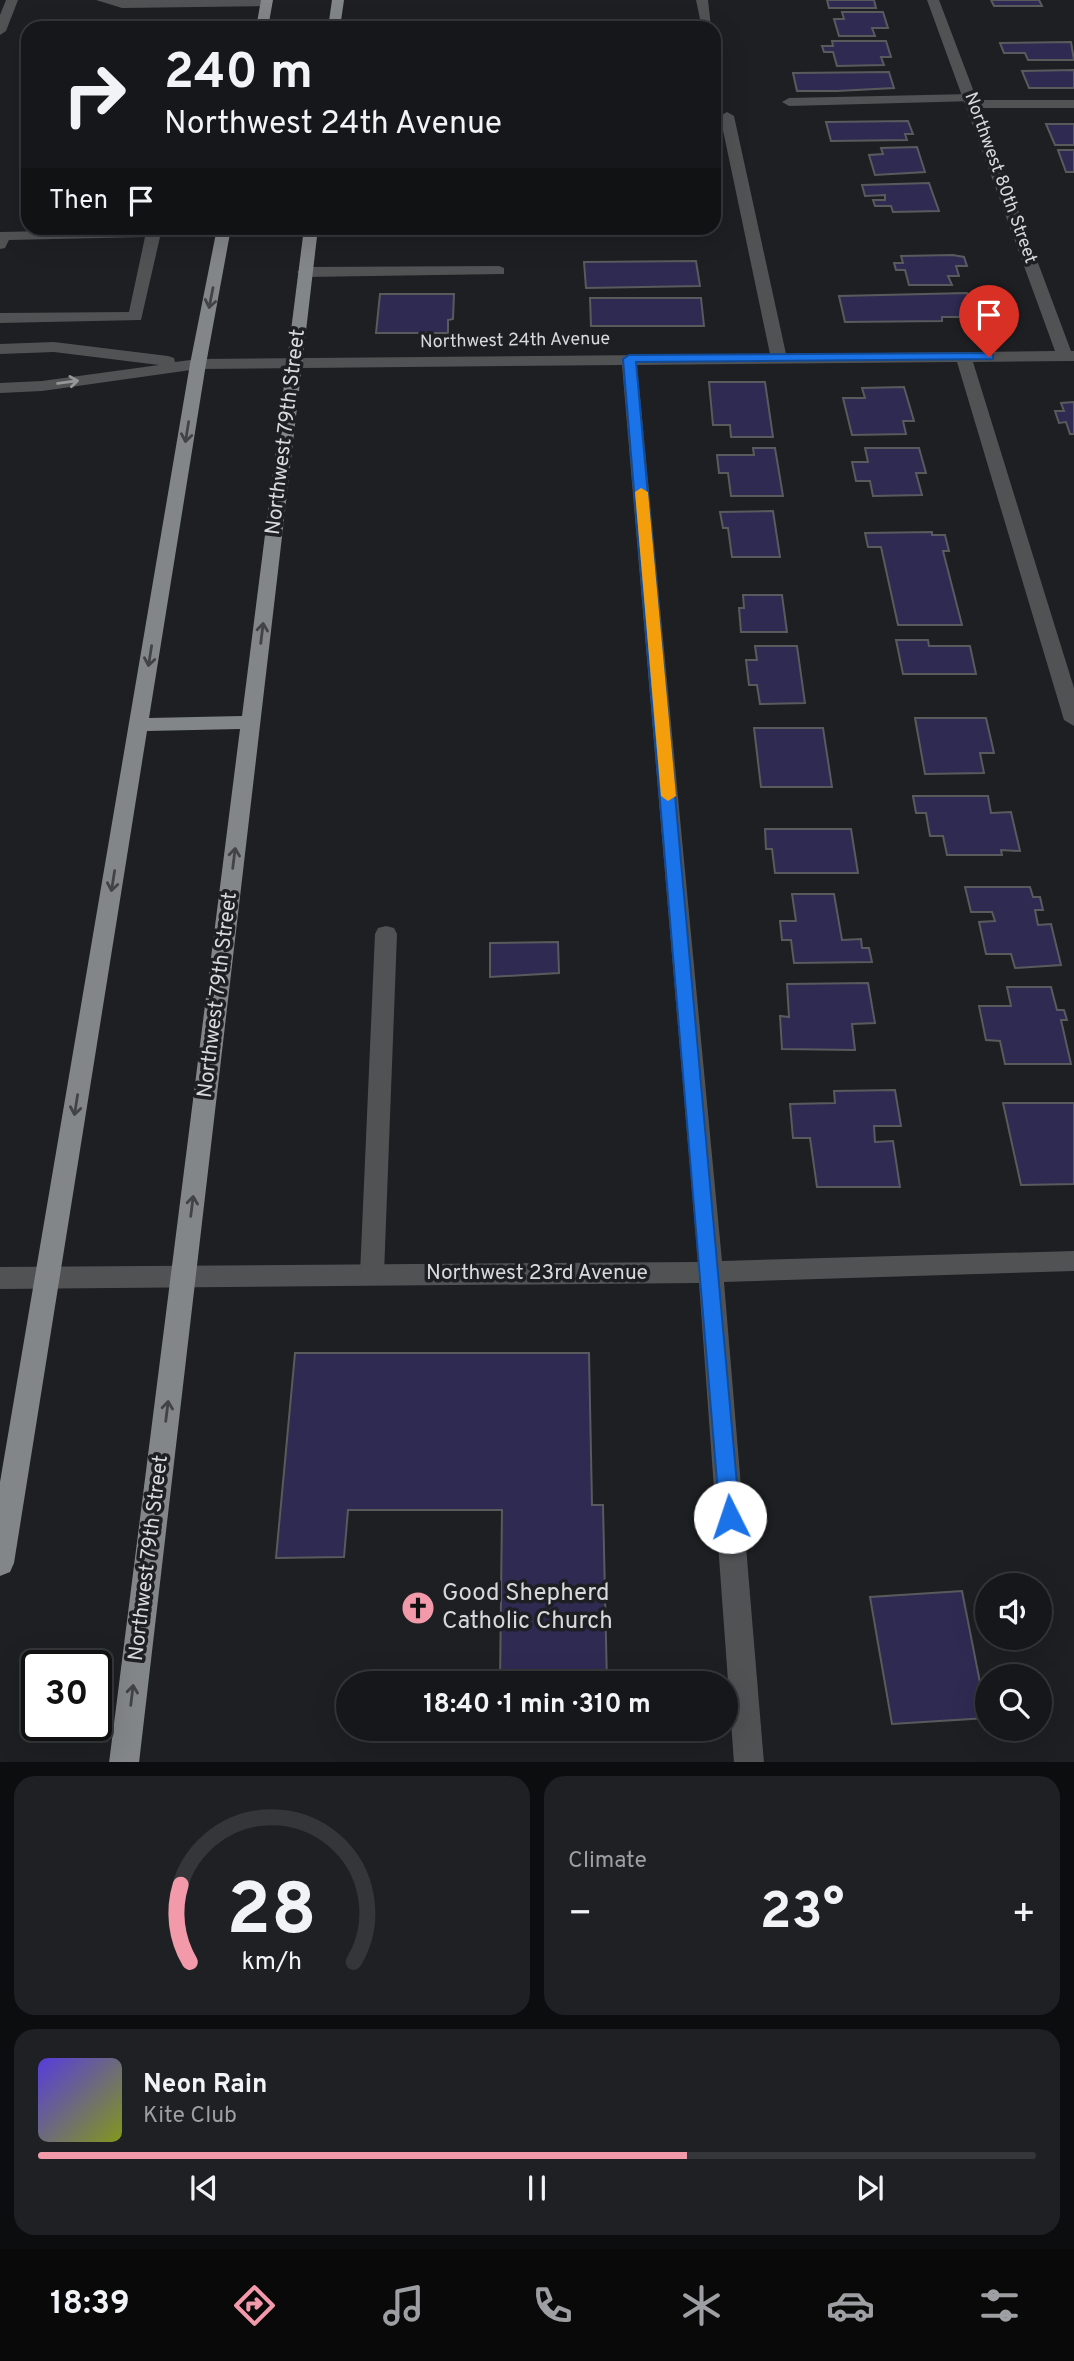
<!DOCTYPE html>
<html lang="en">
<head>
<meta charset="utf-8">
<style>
  :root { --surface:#16171a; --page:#1f2023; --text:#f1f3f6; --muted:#9e9fa2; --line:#353639; --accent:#f39aaa }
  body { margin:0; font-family:Overpass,sans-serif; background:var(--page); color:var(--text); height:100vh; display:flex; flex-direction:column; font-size:26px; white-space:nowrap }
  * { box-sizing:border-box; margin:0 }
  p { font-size:23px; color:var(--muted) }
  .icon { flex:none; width:38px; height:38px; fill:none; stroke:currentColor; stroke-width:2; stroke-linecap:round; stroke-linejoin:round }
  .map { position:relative; height:1762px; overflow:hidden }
  .details { display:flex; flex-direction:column; gap:14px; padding:14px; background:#0c0d0e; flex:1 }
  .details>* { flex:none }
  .guide { position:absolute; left:21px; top:21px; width:700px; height:214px; border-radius:21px; box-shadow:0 7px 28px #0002,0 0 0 2px var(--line); background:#16171a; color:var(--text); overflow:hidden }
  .buttons { position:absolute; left:975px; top:1573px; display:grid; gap:14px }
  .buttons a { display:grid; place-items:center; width:77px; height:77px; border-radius:50%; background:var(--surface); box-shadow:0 7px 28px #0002,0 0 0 2px var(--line); font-size:35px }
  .speed { position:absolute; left:21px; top:1650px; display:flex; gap:14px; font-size:35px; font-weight:700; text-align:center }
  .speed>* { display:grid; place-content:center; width:91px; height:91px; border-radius:50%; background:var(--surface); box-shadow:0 7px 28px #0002,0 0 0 2px var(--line); line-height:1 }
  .speed .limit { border:4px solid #111; border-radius:10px; background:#fff; color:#111 }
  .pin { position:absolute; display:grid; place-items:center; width:60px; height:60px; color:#fff; margin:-72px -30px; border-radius:50% 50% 50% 0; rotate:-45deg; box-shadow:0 0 7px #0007 }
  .pin .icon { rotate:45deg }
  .me { position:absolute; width:77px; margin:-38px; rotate:356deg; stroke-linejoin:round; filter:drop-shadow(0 0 5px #0008) }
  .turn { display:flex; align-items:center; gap:24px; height:147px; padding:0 28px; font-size:32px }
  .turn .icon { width:91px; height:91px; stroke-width:2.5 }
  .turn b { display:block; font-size:49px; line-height:60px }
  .then { display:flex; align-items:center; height:66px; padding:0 28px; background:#0003; gap:14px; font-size:26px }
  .big { font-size:52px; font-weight:700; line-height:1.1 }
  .details .card { flex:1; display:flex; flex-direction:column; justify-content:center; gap:10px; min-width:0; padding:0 24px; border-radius:21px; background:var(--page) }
  .details .dial { align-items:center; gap:0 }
  .dial svg { height:182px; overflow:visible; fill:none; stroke:var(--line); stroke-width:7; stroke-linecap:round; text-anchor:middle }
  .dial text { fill:var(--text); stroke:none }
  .song { display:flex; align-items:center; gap:21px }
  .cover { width:84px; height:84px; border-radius:10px; background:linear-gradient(135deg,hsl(250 70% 55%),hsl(70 70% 35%)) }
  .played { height:7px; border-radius:4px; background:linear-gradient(90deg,var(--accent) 65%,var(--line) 65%) }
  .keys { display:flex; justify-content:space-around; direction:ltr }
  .heat { display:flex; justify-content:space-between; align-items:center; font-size:38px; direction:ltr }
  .details .tiles { flex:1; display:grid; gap:14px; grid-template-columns:1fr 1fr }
  .card:last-child { grid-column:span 2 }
  .trip { position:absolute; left:336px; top:1671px; width:402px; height:70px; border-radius:35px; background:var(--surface); box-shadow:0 7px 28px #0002,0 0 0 2px var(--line); font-weight:700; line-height:70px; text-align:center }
  .menu { display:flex; height:112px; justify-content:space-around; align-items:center; background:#09090a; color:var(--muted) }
  .menu .icon { width:49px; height:49px }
  .menu .active { color:var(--accent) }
  .menu b { font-size:32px; color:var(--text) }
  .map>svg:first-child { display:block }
  .building { fill:#2e2a52; stroke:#5a5a5d; stroke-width:2 }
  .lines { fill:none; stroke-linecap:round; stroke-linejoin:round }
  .lane { fill:#515254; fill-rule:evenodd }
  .street { fill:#515254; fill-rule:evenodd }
  .primary { fill:#838688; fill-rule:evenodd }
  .oneway { stroke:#414346 }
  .oneway2 { stroke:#949698 }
  .route { fill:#1a73e8; stroke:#114b97; stroke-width:2 }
  .slow { fill:#f59e0b }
  .labels { text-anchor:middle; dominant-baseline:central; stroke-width:7; stroke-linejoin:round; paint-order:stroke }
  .far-street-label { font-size:18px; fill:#d8d9db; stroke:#1d1f22 }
  .street-label { font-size:21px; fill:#d8d9db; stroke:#1d1f22 }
  .near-poi-label { font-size:24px; fill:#d8d9db; stroke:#1d1f22; text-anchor:start }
</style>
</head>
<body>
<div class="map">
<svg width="1074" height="1763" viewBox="0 0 1074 1763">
  <rect width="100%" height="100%" fill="#1d1f22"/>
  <path class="building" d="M 827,0 L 874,0 L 876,8 L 829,8 Z
    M 991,0 L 1039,0 L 1042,6 L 994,6 Z
    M 842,12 L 883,12 L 888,28 L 872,28 L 875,36 L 839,36 L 834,19 L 844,19 Z
    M 545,24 L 545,28 L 396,28 L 397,25 Z
    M 832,41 L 886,41 L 891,57 L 881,57 L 884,65 L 837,66 L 833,52 L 824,52 L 822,46 L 833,46 Z
    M 1071,42 L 1074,60 L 1028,60 L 1025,53 L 1004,53 L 1000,43 Z
    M 1074,70 L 1074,88 L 1029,88 L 1022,71 Z
    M 889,72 L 894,88 L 837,91 L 797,91 L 793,73 Z
    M 908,121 L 913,134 L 905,134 L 907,140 L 831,141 L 826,122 Z
    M 1046,124 L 1074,124 L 1074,145 L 1055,145 Z
    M 917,147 L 925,172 L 875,175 L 869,155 L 883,154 L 881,148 Z
    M 1058,150 L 1074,150 L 1074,172 L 1066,172 Z
    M 929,183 L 939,211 L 893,212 L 891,206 L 875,206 L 873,200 L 885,200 L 885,195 L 865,196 L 862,185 Z
    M 397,228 L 473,228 L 473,231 L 397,231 Z
    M 584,228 L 692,228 L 693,230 L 584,231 Z
    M 953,255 L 964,257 L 967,266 L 956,266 L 959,276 L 948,276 L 952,285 L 909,285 L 905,270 L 896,270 L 894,263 L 903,263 L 901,256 Z
    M 696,261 L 700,286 L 586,288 L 584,262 Z
    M 967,293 L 975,317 L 942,317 L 942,321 L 845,322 L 839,296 Z
    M 380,294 L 454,294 L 453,319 L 448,320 L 448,333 L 376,333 Z
    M 590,298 L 701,298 L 704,326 L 591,326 Z
    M 709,382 L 765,382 L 773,437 L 731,437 L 730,425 L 713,425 Z
    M 904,387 L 914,421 L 903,421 L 906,434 L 852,435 L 843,398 L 865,398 L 862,388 Z
    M 1074,402 L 1074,434 L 1070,434 L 1066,422 L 1059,423 L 1055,411 L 1064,411 L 1061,403 Z
    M 753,448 L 775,448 L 783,496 L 731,496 L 728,473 L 719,473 L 717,455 L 754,455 Z
    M 865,448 L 919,448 L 926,473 L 916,473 L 922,495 L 873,496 L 870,481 L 856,481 L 852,462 L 868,462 Z
    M 773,511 L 780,557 L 732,557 L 728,528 L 723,528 L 720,512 Z
    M 932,532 L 932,535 L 945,535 L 949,551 L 943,551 L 962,625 L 898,625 L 881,547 L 868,547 L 865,533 Z
    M 743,595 L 782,595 L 787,632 L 741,632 L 739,608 L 744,608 Z
    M 896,640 L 928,640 L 929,646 L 970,646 L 976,674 L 903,674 Z
    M 755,646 L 797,646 L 805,703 L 760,704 L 757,685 L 749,685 L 746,660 L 757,660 Z
    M 915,718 L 986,718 L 994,753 L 980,753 L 984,773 L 925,774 Z
    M 754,728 L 823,728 L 832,787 L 761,787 Z
    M 913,796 L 988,796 L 991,813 L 1011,812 L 1020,851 L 1001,850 L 1002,855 L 947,855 L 943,836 L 930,836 L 926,813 L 916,813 Z
    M 765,829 L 851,829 L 858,873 L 775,873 L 772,849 L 766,849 Z
    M 965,887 L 1030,887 L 1033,897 L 1040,897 L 1043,910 L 1035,910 L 1038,925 L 1051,924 L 1061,965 L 1015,968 L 1011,954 L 986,954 L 979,922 L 995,921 L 992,912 L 971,912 Z
    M 792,894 L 834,894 L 842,940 L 861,939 L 862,948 L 869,948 L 872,962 L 794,963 L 791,940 L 782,940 L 780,921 L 796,921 Z
    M 558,942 L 559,973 L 490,977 L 490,943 Z
    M 868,983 L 875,1023 L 852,1024 L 855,1050 L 782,1049 L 780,1016 L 789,1017 L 787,984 Z
    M 1007,987 L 1051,987 L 1057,1010 L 1064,1010 L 1067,1020 L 1061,1020 L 1071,1064 L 1005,1064 L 1000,1041 L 986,1040 L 979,1006 L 1011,1006 Z
    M 895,1090 L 901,1126 L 874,1126 L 875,1142 L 893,1141 L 900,1187 L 817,1187 L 810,1138 L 793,1138 L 790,1104 L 835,1103 L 834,1091 Z
    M 1003,1103 L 1074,1103 L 1074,1184 L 1021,1185 Z
    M 295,1353 L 589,1353 L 592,1505 L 603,1505 L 607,1684 L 500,1684 L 502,1510 L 348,1510 L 344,1557 L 276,1558 Z
    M 962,1591 L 987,1718 L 892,1724 L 870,1597 Z"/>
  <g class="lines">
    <path class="lane" d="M 96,0 L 271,0 L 272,2 L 266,6 L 122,8 Z
      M 572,19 L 627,19 L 631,20 L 633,28 L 566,28 L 568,20 Z
      M 971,94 L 976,95 L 976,101 L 789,106 L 782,102 L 789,98 Z
      M 184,228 L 227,228 L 230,231 L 223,235 L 160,237 L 141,320 L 0,323 L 0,313 L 129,312 L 145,237 L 9,240 L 5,248 L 0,249 L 0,232 Z
      M 499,266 L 504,268 L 504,274 L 305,277 L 297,272 L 305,267 Z
      M 386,926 L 394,928 L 397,934 L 384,1274 L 381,1281 L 372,1285 L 363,1281 L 360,1274 L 375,934 L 378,928 Z"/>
    <path class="street" d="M 6,0 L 18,0 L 6,31 L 0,35 L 0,15 Z
      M 696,0 L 708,0 L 711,27 L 701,24 Z
      M 927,0 L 939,0 L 977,100 L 1074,100 L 1074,108 L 980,108 L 1071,351 L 1074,351 L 1074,361 L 973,362 L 1074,688 L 1074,726 L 1064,720 L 957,362 L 637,365 L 722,1261 L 1074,1251 L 1074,1271 L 724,1282 L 764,1763 L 734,1763 L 699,1283 L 0,1289 L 0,1267 L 698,1262 L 622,365 L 198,369 L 42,391 L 0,393 L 0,383 L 42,381 L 159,365 L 54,352 L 0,354 L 0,344 L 54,342 L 168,356 L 174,358 L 175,362 L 198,359 L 770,354 L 720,116 L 727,112 L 734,116 L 786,354 L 1055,351 Z"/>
    <path class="primary" d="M 261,0 L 273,0 L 268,28 L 256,28 Z
      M 332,0 L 344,0 L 340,28 L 328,28 Z
      M 217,228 L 231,228 L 206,364 L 149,718 L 242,716 L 304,228 L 318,228 L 139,1763 L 109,1763 L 240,729 L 147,731 L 14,1563 L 10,1572 L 0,1576 L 0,1482 L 190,364 Z"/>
  </g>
  <defs><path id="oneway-shaft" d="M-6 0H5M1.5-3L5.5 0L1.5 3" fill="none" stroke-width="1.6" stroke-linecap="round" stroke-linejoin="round" transform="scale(1.75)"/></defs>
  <g class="oneway">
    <use href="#oneway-shaft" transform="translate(211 298) rotate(101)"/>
    <use href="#oneway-shaft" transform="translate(187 432) rotate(99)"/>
    <use href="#oneway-shaft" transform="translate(262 633) rotate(-83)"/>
    <use href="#oneway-shaft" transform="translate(150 656) rotate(99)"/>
    <use href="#oneway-shaft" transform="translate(234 858) rotate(-83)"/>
    <use href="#oneway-shaft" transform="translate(113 881) rotate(99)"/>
    <use href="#oneway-shaft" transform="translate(76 1105) rotate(99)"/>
    <use href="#oneway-shaft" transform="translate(192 1206) rotate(-83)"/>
    <use href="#oneway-shaft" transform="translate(167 1411) rotate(-83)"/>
    <use href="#oneway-shaft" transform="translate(132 1695) rotate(-83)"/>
  </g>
  <use class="oneway2" href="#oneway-shaft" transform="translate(68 382) rotate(-8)"/>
  <path class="route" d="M 989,353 L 993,354 L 993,359 L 636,362 L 740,1517 L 737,1524 L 730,1527 L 723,1524 L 720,1517 L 623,359 L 629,355 Z"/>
  <path class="slow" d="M 641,488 L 648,492 L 676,796 L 668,801 L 661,796 L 635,492 Z"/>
  <defs>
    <symbol id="church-disc" viewBox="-11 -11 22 22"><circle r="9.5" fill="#f39aaa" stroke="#1d1f22"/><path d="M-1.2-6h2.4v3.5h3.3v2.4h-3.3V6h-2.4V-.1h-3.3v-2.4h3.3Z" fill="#111"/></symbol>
  </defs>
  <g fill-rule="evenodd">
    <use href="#church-disc" x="399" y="1589" width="38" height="38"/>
  </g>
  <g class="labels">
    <g class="far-street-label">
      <text transform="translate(1000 178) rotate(70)">Northwest 80th Street</text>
      <text transform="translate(515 341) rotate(-1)">Northwest 24th Avenue</text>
    </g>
    <g class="street-label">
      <text transform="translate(286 432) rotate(-83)">Northwest 79th Street</text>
      <text transform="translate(218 995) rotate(-83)">Northwest 79th Street</text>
      <text x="537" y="1273">Northwest 23rd Avenue</text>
      <text transform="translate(149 1558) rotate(-83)">Northwest 79th Street</text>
    </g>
    <g class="near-poi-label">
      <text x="442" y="1594">Good Shepherd<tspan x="442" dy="28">Catholic Church</tspan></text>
    </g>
  </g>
</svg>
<div class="buttons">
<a><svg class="icon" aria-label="sound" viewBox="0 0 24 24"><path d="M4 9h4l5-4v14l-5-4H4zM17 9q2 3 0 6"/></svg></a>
<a><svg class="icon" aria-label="search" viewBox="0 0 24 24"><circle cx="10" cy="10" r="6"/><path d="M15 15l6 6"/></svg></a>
</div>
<div class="speed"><div class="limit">30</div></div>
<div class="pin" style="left:989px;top:357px;background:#d93025"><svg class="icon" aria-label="arrive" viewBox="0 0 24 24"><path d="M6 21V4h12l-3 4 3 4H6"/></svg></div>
<svg class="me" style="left:730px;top:1517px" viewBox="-20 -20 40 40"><circle r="19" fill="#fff"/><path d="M0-13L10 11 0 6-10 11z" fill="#1a73e8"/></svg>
<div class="trip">18:40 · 1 min · 310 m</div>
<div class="guide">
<div class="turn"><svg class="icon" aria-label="right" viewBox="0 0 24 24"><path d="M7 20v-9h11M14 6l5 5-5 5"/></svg><div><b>240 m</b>Northwest 24th Avenue</div></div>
<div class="then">Then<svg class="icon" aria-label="arrive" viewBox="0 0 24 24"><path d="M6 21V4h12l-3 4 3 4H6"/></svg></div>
</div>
</div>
<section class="details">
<div class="tiles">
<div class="card dial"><svg viewBox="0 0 100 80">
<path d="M14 69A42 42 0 1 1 86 69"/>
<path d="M14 69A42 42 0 0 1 10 35" stroke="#f39aaa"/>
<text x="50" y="56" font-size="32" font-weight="700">28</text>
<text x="50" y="72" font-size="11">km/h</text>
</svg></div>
<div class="card"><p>Climate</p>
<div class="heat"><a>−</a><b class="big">23°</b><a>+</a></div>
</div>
<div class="card">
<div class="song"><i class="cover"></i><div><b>Neon Rain</b><p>Kite Club</p></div></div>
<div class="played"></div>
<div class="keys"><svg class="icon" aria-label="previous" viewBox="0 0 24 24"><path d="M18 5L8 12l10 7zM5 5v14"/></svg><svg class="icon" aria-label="pause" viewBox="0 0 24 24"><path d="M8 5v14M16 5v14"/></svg><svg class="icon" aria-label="next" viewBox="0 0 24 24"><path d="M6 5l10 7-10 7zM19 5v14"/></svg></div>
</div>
</div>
</section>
<nav class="menu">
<b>18:39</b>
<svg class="icon active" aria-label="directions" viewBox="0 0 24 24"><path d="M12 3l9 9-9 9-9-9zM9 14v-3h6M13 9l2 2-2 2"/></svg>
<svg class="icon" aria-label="music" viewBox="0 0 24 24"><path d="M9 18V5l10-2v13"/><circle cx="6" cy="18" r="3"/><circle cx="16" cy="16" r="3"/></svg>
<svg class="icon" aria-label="phone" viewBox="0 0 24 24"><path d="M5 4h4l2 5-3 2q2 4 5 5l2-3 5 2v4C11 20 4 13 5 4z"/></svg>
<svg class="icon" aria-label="climate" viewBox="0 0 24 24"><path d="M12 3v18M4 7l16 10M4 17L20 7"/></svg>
<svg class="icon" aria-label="car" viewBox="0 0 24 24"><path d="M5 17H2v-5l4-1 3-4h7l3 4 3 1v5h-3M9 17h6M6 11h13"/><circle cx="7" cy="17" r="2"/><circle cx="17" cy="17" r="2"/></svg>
<svg class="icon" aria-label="filters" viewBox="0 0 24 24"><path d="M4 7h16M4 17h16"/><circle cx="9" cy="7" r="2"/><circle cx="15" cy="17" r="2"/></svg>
</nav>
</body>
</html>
